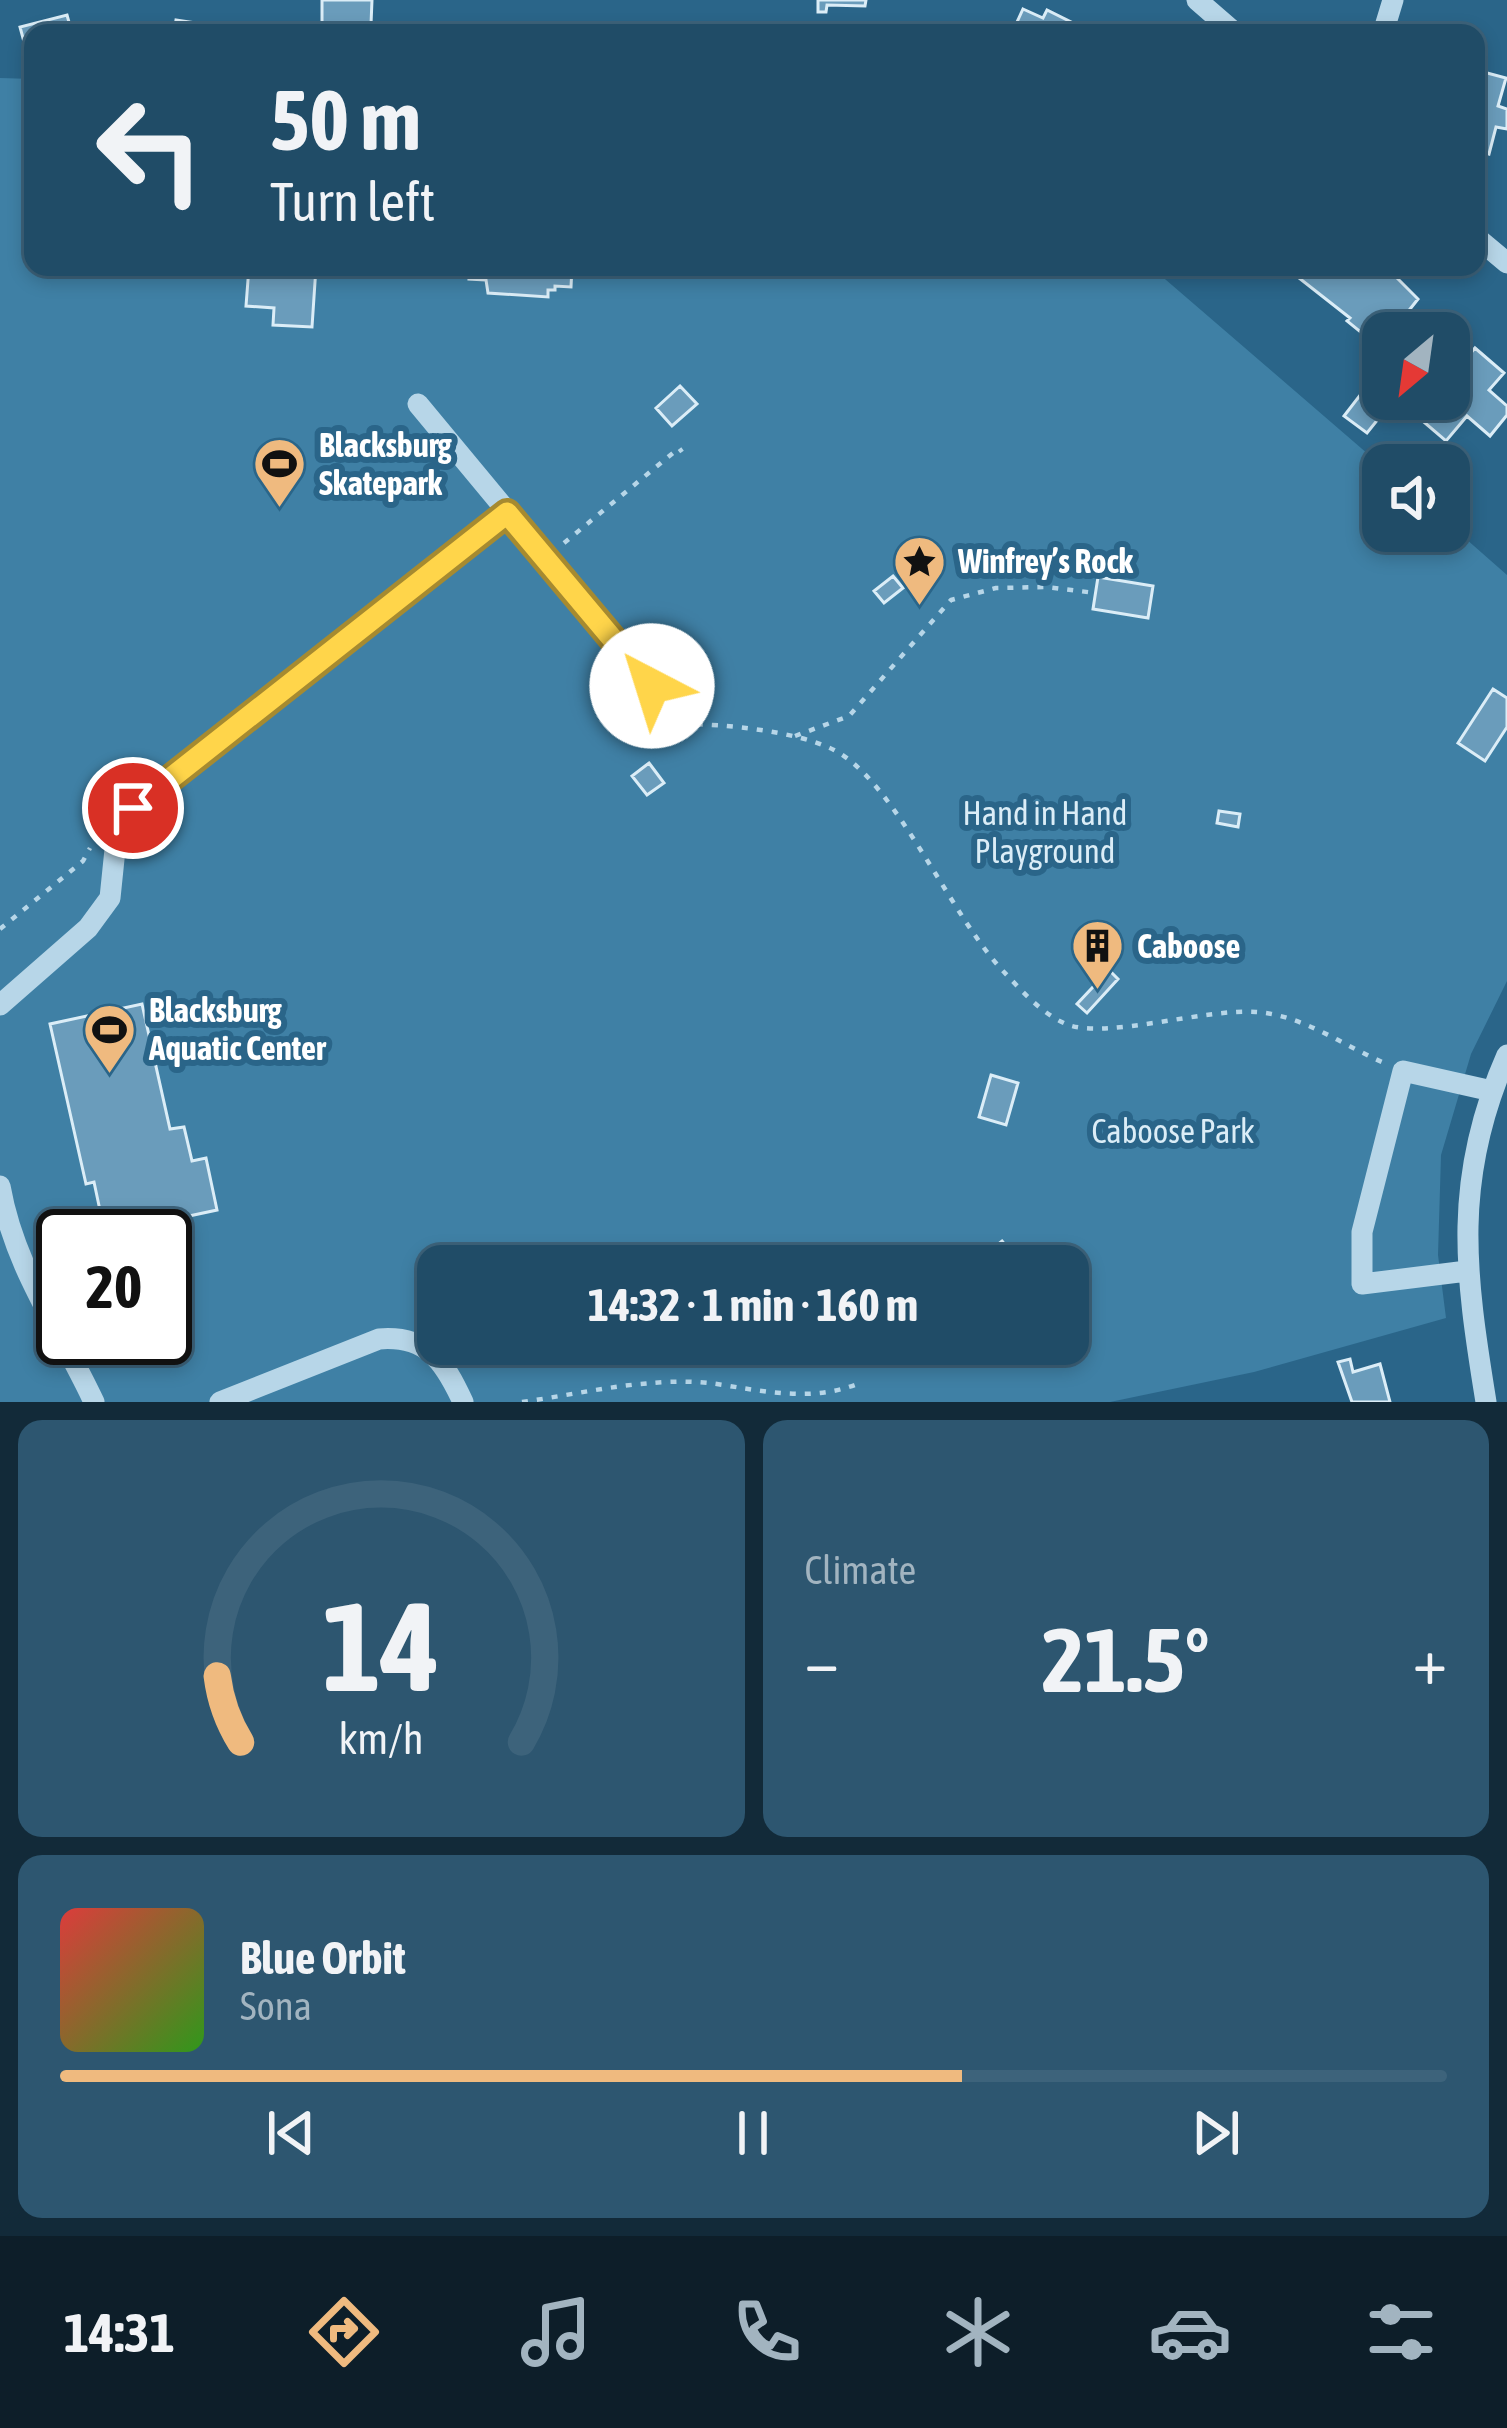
<!DOCTYPE html>
<html lang="en">
<head>
<meta charset="utf-8">
<style>
  :root { --surface:#204c67; --page:#2d5670; --text:#f1f3f6; --muted:#a2b4c0; --line:#3d637b; --accent:#efba7f }
  body { margin:0; font-family:"Asap Condensed",sans-serif; background:var(--page); color:var(--text); height:100vh; display:flex; flex-direction:column; font-size:45px; white-space:nowrap }
  * { box-sizing:border-box; margin:0 }
  p { font-size:39px; color:var(--muted) }
  .icon { flex:none; width:66px; height:66px; fill:none; stroke:currentColor; stroke-width:2; stroke-linecap:round; stroke-linejoin:round }
  .map { position:relative; height:1402px; overflow:hidden }
  .side { display:flex; flex-direction:column; gap:18px; padding:18px; background:#122a39; flex:1 }
  .side>* { flex:none }
  .banner { position:absolute; left:24px; top:24px; width:1461px; height:252px; border-radius:24px; box-shadow:0 6px 18px #0003,0 0 0 3px var(--line); background:#204c67; color:var(--text); overflow:hidden }
  .needle { width:78px; rotate:209deg }
  .tools { position:absolute; left:1362px; top:312px; display:grid; gap:24px }
  .tools a { display:grid; place-items:center; width:108px; height:108px; border-radius:24px; background:var(--surface); box-shadow:0 6px 18px #0003,0 0 0 3px var(--line); font-size:60px }
  .speed { position:absolute; left:36px; top:1209px; display:flex; gap:24px; font-size:60px; font-weight:700; text-align:center }
  .speed>* { display:grid; place-content:center; width:156px; height:156px; border-radius:50%; background:var(--surface); box-shadow:0 6px 18px #0003,0 0 0 3px var(--line); line-height:1 }
  .speed .limit { border:6px solid #111; border-radius:18px; background:#fff; color:#111 }
  .pin { position:absolute; display:grid; place-items:center; width:102px; height:102px; color:#fff; margin:-51px; border:6px solid #fff; border-radius:50%; box-shadow:0 3px 12px #0007 }
  .me { position:absolute; width:132px; margin:-66px; rotate:320deg; stroke-linejoin:round; filter:drop-shadow(0 0 9px #0008) }
  .turn { display:flex; align-items:center; gap:42px; height:252px; padding:0 48px; font-size:54px }
  .turn .icon { width:156px; height:156px; stroke-width:2.5 }
  .turn b { display:block; font-size:84px; line-height:102px }
  .big { font-size:90px; font-weight:700; line-height:1.1 }
  .side .tile { flex:1; display:flex; flex-direction:column; justify-content:center; gap:18px; min-width:0; padding:0 42px; border-radius:24px; background:var(--page) }
  .side .dial { align-items:center; gap:0 }
  .dial svg { height:312px; overflow:visible; fill:none; stroke:var(--line); stroke-width:7; stroke-linecap:round; text-anchor:middle }
  .dial text { fill:var(--text); stroke:none }
  .song { display:flex; align-items:center; gap:36px }
  .cover { width:144px; height:144px; border-radius:18px; background:linear-gradient(135deg,hsl(0 70% 55%),hsl(110 70% 35%)) }
  .played { height:12px; border-radius:6px; background:linear-gradient(90deg,var(--accent) 65%,var(--line) 65%) }
  .keys { display:flex; justify-content:space-around; direction:ltr }
  .heat { display:flex; justify-content:space-between; align-items:center; font-size:66px; direction:ltr }
  .side .tiles { flex:1; display:grid; gap:18px; grid-template-columns:1fr 1fr }
  .tile:last-child { grid-column:span 2 }
  .trip { position:absolute; left:417px; top:1245px; width:672px; height:120px; border-radius:24px; background:var(--surface); box-shadow:0 6px 18px #0003,0 0 0 3px var(--line); font-weight:700; line-height:120px; text-align:center }
  .tabs { display:flex; height:192px; justify-content:space-around; align-items:center; background:#0d1e29; color:var(--muted) }
  .tabs .icon { width:84px; height:84px }
  .tabs .on { color:var(--accent) }
  .tabs b { font-size:54px; color:var(--text) }
  .map>svg:first-child { display:block }
  .green { fill:#3f80a5; fill-rule:evenodd }
  .building { fill:#6a9cbb; stroke:#dbedf7; stroke-width:3 }
  .lines { fill:none; stroke-linecap:round; stroke-linejoin:round }
  .path { stroke:#b7d6e8; stroke-width:4.5; stroke-dasharray:6 9; stroke-linecap:butt }
  .minor { stroke:#b7d6e8; stroke-width:21 }
  .route-casing { stroke:#a68a30; stroke-width:30 }
  .route { stroke:#ffd54a; stroke-width:21 }
  .labels { text-anchor:middle; dominant-baseline:central; stroke-width:12; stroke-linejoin:round; paint-order:stroke }
  .poi-label { font-size:33px; font-weight:bold; fill:#fff; stroke:#2a6589; text-anchor:start }
  .park-label { font-size:33px; fill:#dbedf7; stroke:#2a6589 }
</style>
</head>
<body>
<div class="map">
<svg width="1507" height="1402" viewBox="0 0 1507 1402">
  <rect width="100%" height="100%" fill="#2a6589"/>
  <path class="green" d="M 0,78 L 33,79 L 33,267 L 1151,267 L 1383,467 L 1383,531 L 1449,531 L 1449,524 L 1507,575 L 1507,981 L 1471,1054 L 1441,1155 L 1438,1255 L 1446,1318 L 1254,1372 L 1110,1402 L 0,1402 ZM 63,1236 L 165,1236 L 165,1338 L 63,1338 ZM 438,1266 L 1068,1266 L 1068,1344 L 438,1344 Z"/>
  <path class="building" d="M 322,0 L 372,0 L 371,24 L 322,23 Z
    M 818,0 L 866,0 L 865,6 L 827,5 L 826,12 L 818,12 Z
    M 1023,9 L 1043,18 L 1047,10 L 1075,24 L 1072,30 L 1078,33 L 1012,33 Z
    M 67,15 L 72,33 L 33,33 L 33,51 L 27,53 L 20,27 Z
    M 176,20 L 196,23 L 194,33 L 174,33 Z
    M 429,28 L 483,29 L 483,33 L 429,33 Z
    M 1476,70 L 1506,78 L 1498,106 L 1507,109 L 1507,129 L 1496,127 L 1489,154 L 1476,150 Z
    M 249,267 L 316,267 L 312,327 L 273,325 L 274,308 L 246,306 Z
    M 470,267 L 572,267 L 571,287 L 555,286 L 555,290 L 548,290 L 548,297 L 488,293 L 486,280 L 469,279 Z
    M 1285,267 L 1386,267 L 1418,299 L 1391,333 L 1383,333 L 1379,347 L 1347,321 L 1350,318 Z
    M 1475,348 L 1504,373 L 1489,390 L 1507,406 L 1507,415 L 1490,436 L 1467,416 L 1446,441 L 1418,417 L 1433,399 L 1449,399 L 1449,379 Z
    M 680,386 L 697,404 L 672,426 L 656,408 Z
    M 1364,390 L 1387,408 L 1367,433 L 1344,416 Z
    M 893,576 L 903,588 L 884,603 L 874,591 Z
    M 1098,577 L 1153,586 L 1148,618 L 1093,609 Z
    M 1493,689 L 1507,698 L 1507,727 L 1485,761 L 1458,743 Z
    M 649,763 L 664,783 L 647,795 L 632,776 Z
    M 1219,811 L 1240,814 L 1238,827 L 1217,823 Z
    M 1109,970 L 1118,979 L 1087,1013 L 1077,1004 Z
    M 142,1004 L 170,1129 L 184,1127 L 192,1161 L 206,1158 L 217,1210 L 105,1234 L 94,1182 L 86,1184 L 50,1024 Z
    M 991,1075 L 1018,1083 L 1006,1125 L 979,1117 Z
    M 1002,1241 L 1022,1266 L 991,1266 L 983,1256 Z
    M 1350,1359 L 1353,1372 L 1380,1364 L 1390,1402 L 1352,1402 L 1338,1362 Z"/>
  <g class="lines">
    <path class="path" d="M 564,543 L 679,448 L 682,452
      M 682,724 C 724,724 797,731 834,750 C 895,781 951,917 1004,972 C 1021,990 1042,1014 1066,1024 C 1104,1040 1206,1008 1256,1012 C 1302,1015 1341,1044 1382,1062
      M 795,736 L 849,716 L 951,600 L 996,588 L 1047,587 L 1095,593
      M 0,929 L 83,861 L 90,848
      M 42,1237 L 103,1224
      M 522,1402 C 565,1396 609,1386 652,1383 C 672,1381 697,1381 717,1384 C 768,1392 813,1402 860,1383"/>
    <path class="minor" d="M 1197,0 L 1235,33
      M 1383,33 L 1393,0
      M 1476,237 L 1507,263
      M 418,404 L 652,686
      M 0,1005 L 88,928 L 110,898 L 117,830 L 133,808 L 507,513
      M 0,1186 C 14,1267 60,1329 94,1402
      M 1467,1271 L 1362,1284 L 1362,1232 L 1403,1071 L 1492,1091
      M 220,1402 L 379,1339 C 427,1335 444,1361 463,1402
      M 1486,1402 C 1465,1273 1452,1179 1507,1055"/>
  </g>
  <g class="lines">
    <defs>
      <path id="route" d="M 133,808 L 507,513 L 652,686"/>
    </defs>
    <use href="#route" class="route-casing"/>
    <use href="#route" class="route"/>
  </g>
  <defs>
    <symbol id="stadium-pin" viewBox="-11 -11 22 30"><path d="M0 17L-7.5 6A9.5 9.5 0 1 1 7.5 6Z" fill="#efba7f" stroke="#2a6589"/><path d="M0-5a6.5 5 0 1 0 0 10a6.5 5 0 1 0 0-10ZM-3.5-1.8h7v3.6h-7Z" fill="#111"/></symbol>
    <symbol id="sight-pin" viewBox="-11 -11 22 30"><path d="M0 17L-7.5 6A9.5 9.5 0 1 1 7.5 6Z" fill="#efba7f" stroke="#2a6589"/><path d="M0-6L1.8-2.2L6-1.7L2.9 1.2L3.7 5.4L0 3.3L-3.7 5.4L-2.9 1.2L-6-1.7L-1.8-2.2Z" fill="#111"/></symbol>
    <symbol id="building-pin" viewBox="-11 -11 22 30"><path d="M0 17L-7.5 6A9.5 9.5 0 1 1 7.5 6Z" fill="#efba7f" stroke="#2a6589"/><path d="M-4-6H4V6H1V3H-1V6H-4ZM-2.5-4.3h1.7v1.8h-1.7ZM.8-4.3h1.7v1.8H.8ZM-2.5-1h1.7V.8h-1.7ZM.8-1h1.7V.8H.8Z" fill="#111"/></symbol>
  </defs>
  <g fill-rule="evenodd">
    <use href="#stadium-pin" x="250" y="434" width="59" height="81"/>
    <use href="#sight-pin" x="890" y="532" width="59" height="81"/>
    <use href="#building-pin" x="1068" y="916" width="59" height="81"/>
    <use href="#stadium-pin" x="80" y="1000" width="59" height="81"/>
  </g>
  <g class="labels">
    <g class="poi-label">
      <text x="319" y="445">Blacksburg<tspan x="319" dy="38">Skatepark</tspan></text>
      <text x="958" y="561">Winfrey’s Rock</text>
      <text x="1137" y="946">Caboose</text>
      <text x="149" y="1010">Blacksburg<tspan x="149" dy="38">Aquatic Center</tspan></text>
    </g>
    <g class="park-label">
      <text x="1045" y="813">Hand in Hand<tspan x="1045" dy="38">Playground</tspan></text>
      <text x="1173" y="1131">Caboose Park</text>
    </g>
  </g>
</svg>
<div class="tools">
<a><svg class="needle" viewBox="-14 -14 28 28"><path d="M0-13l5 13h-10z" fill="#e53935"/><path d="M0 13l5-13h-10z" fill="#a2b4c0"/></svg></a>
<a><svg class="icon" aria-label="sound" viewBox="0 0 24 24"><path d="M4 9h4l5-4v14l-5-4H4zM17 9q2 3 0 6"/></svg></a>
</div>
<div class="speed"><div class="limit">20</div></div>
<div class="pin" style="left:133px;top:808px;background:#d93025"><svg class="icon" aria-label="arrive" viewBox="0 0 24 24"><path d="M6 21V4h12l-3 4 3 4H6"/></svg></div>
<svg class="me" style="left:652px;top:686px" viewBox="-20 -20 40 40"><circle r="19" fill="#fff"/><path d="M0-13L10 11 0 6-10 11z" fill="#ffd54a"/></svg>
<div class="trip">14:32 · 1 min · 160 m</div>
<div class="banner">
<div class="turn"><svg class="icon" aria-label="left" viewBox="0 0 24 24"><path d="M17 20v-9H6M10 6l-5 5 5 5"/></svg><div><b>50 m</b>Turn left</div></div>
</div>
</div>
<section class="side">
<div class="tiles">
<div class="tile dial"><svg viewBox="0 0 100 80">
<path d="M14 69A42 42 0 1 1 86 69"/>
<path d="M14 69A42 42 0 0 1 8 52" stroke="#efba7f"/>
<text x="50" y="56" font-size="32" font-weight="700">14</text>
<text x="50" y="72" font-size="11">km/h</text>
</svg></div>
<div class="tile"><p>Climate</p>
<div class="heat"><a>−</a><b class="big">21.5°</b><a>+</a></div>
</div>
<div class="tile">
<div class="song"><i class="cover"></i><div><b>Blue Orbit</b><p>Sona</p></div></div>
<div class="played"></div>
<div class="keys"><svg class="icon" aria-label="previous" viewBox="0 0 24 24"><path d="M18 5L8 12l10 7zM5 5v14"/></svg><svg class="icon" aria-label="pause" viewBox="0 0 24 24"><path d="M8 5v14M16 5v14"/></svg><svg class="icon" aria-label="next" viewBox="0 0 24 24"><path d="M6 5l10 7-10 7zM19 5v14"/></svg></div>
</div>
</div>
</section>
<nav class="tabs">
<b>14:31</b>
<svg class="icon on" aria-label="directions" viewBox="0 0 24 24"><path d="M12 3l9 9-9 9-9-9zM9 14v-3h6M13 9l2 2-2 2"/></svg>
<svg class="icon" aria-label="music" viewBox="0 0 24 24"><path d="M9 18V5l10-2v13"/><circle cx="6" cy="18" r="3"/><circle cx="16" cy="16" r="3"/></svg>
<svg class="icon" aria-label="phone" viewBox="0 0 24 24"><path d="M5 4h4l2 5-3 2q2 4 5 5l2-3 5 2v4C11 20 4 13 5 4z"/></svg>
<svg class="icon" aria-label="climate" viewBox="0 0 24 24"><path d="M12 3v18M4 7l16 10M4 17L20 7"/></svg>
<svg class="icon" aria-label="car" viewBox="0 0 24 24"><path d="M5 17H2v-5l4-1 3-4h7l3 4 3 1v5h-3M9 17h6M6 11h13"/><circle cx="7" cy="17" r="2"/><circle cx="17" cy="17" r="2"/></svg>
<svg class="icon" aria-label="filters" viewBox="0 0 24 24"><path d="M4 7h16M4 17h16"/><circle cx="9" cy="7" r="2"/><circle cx="15" cy="17" r="2"/></svg>
</nav>
</body>
</html>
